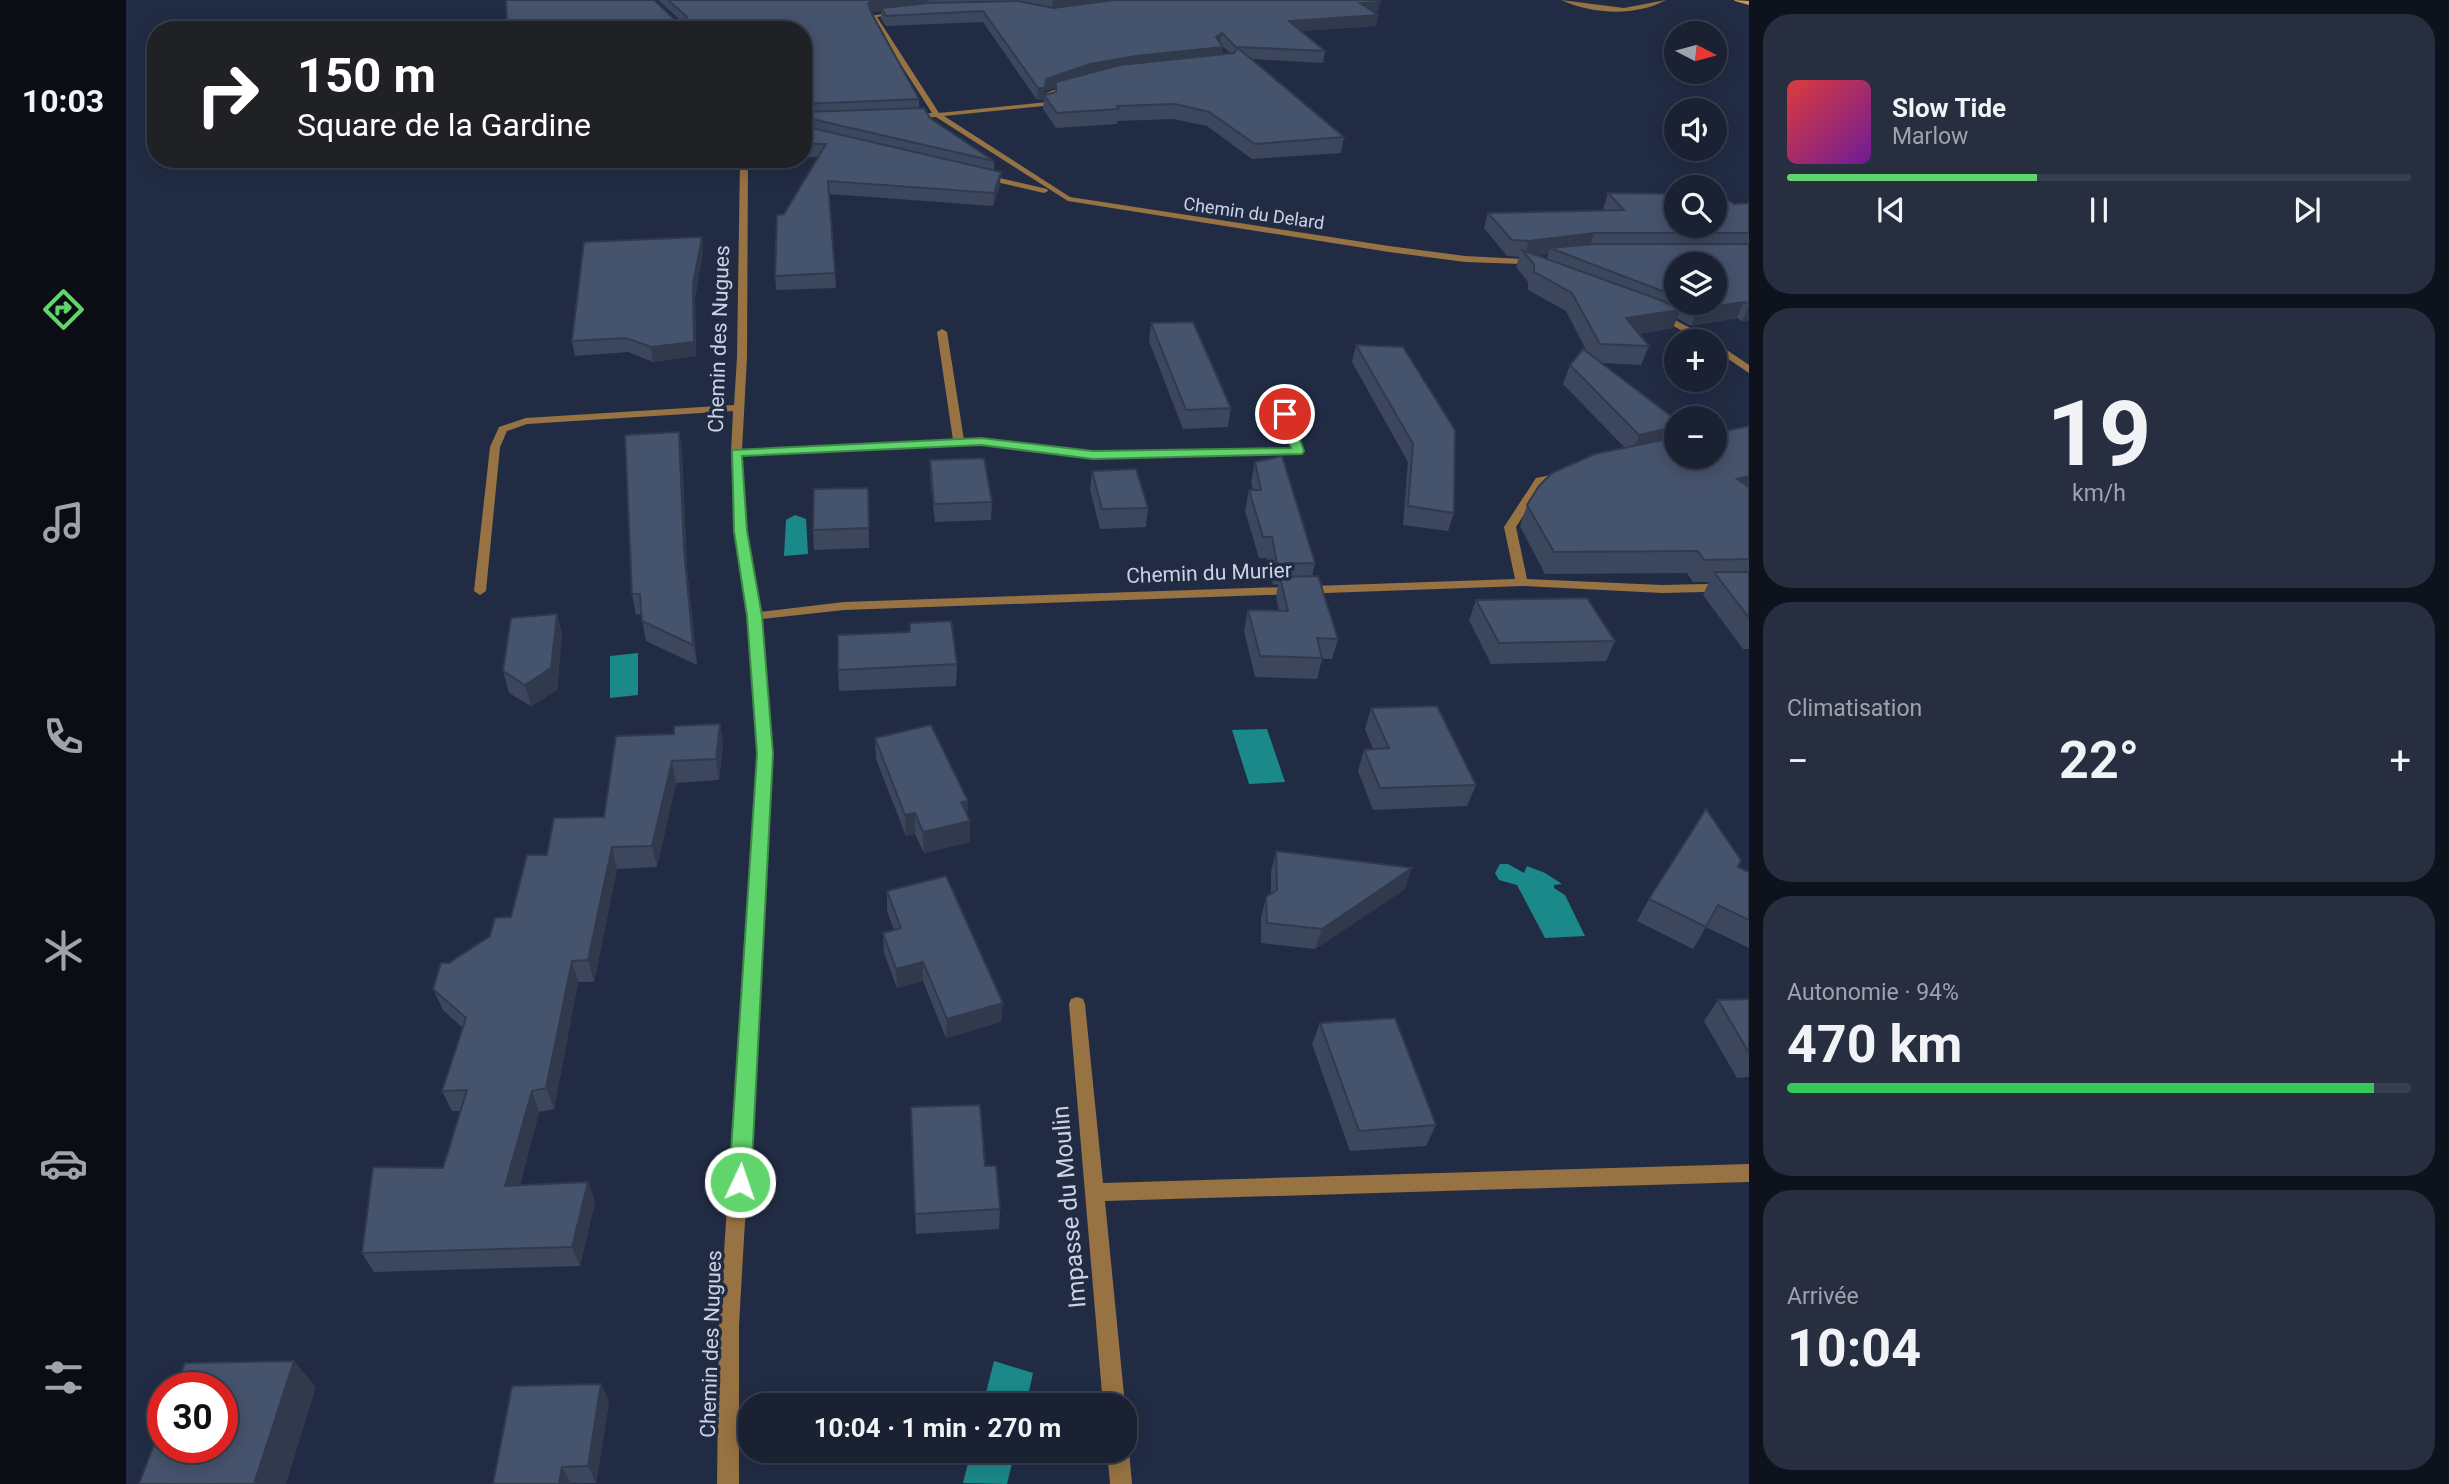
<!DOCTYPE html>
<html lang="fr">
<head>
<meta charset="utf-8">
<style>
  :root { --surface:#192133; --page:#262e3f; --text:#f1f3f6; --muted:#9fa3ac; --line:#373e4e; --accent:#60d56b }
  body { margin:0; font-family:Roboto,sans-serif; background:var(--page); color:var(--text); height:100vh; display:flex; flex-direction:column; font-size:26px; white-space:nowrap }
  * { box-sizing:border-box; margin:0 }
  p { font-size:23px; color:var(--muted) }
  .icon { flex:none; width:38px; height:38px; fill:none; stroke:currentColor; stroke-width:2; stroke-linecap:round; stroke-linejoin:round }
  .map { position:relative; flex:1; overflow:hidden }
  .panel { display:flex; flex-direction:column; gap:14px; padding:14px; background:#0e121c; width:700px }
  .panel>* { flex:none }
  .hud { position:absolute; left:21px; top:21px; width:665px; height:147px; border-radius:28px; box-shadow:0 4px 18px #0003,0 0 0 2px var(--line); background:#202124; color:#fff; overflow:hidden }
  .needle { width:46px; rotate:96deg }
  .tools { position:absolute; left:1538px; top:21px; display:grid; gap:14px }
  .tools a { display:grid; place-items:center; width:63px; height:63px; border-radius:50%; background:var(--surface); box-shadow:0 4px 18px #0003,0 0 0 2px var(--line); font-size:35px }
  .speed { position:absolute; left:21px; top:1372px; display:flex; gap:14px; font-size:35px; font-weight:700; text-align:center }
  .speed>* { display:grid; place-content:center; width:91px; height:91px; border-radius:50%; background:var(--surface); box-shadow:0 4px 18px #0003,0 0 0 2px var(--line); line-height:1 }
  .speed .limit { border:10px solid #d22; background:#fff; color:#111 }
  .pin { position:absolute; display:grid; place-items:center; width:60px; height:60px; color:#fff; margin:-30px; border:4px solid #fff; border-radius:50%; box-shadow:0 2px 7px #0007 }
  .me { position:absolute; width:77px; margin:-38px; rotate:3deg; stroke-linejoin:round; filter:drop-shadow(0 0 5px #0008) }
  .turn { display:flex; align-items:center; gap:24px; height:147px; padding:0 35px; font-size:32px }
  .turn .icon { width:91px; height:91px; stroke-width:2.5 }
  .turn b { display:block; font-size:49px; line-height:60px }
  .big { font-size:52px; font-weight:700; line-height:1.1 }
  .panel .tile { flex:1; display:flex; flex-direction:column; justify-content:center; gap:10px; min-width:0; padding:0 24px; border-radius:28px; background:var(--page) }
  .panel .dial { align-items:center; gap:0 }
  .dial b { font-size:91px; line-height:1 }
  .song { display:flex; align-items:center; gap:21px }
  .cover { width:84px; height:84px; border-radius:10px; background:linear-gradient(135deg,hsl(0 70% 55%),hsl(280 70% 35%)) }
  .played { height:7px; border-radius:4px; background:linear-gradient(90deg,var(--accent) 40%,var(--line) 40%) }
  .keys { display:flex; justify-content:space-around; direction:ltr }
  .heat { display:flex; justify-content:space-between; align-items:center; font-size:38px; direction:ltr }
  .charge { height:10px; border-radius:5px; background:linear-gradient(90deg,#34c759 94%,var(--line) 0) }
  .trip { position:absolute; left:612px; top:1393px; width:399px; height:70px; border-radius:28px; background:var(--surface); box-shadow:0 4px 18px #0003,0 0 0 2px var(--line); font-weight:700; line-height:70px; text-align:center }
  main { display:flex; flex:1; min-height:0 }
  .tab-bar { display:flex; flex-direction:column; width:126px; justify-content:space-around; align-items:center; background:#0a0d14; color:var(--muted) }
  .tab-bar .icon { width:49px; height:49px }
  .tab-bar .current { color:var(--accent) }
  .tab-bar b { font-size:32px; color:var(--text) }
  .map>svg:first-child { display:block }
  .water { fill:#1b898a }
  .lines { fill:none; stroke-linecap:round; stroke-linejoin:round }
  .street { fill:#977243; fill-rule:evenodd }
  .secondary { fill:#d39949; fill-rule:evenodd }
  .wall { fill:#3c475e; fill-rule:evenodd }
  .shaded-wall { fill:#313a4c }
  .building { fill:#46536d; stroke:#313a4c; stroke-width:2 }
  .route { fill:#60d56b; stroke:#3e8a46; stroke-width:2 }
  .labels { text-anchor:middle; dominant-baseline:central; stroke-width:7; stroke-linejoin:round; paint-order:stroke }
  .far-street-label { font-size:18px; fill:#cbd3e2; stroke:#212c44 }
  .street-label { font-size:21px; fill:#cbd3e2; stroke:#212c44 }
  .near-street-label { font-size:24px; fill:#cbd3e2; stroke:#212c44 }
</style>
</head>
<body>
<main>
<nav class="tab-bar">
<b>10:03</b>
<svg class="icon current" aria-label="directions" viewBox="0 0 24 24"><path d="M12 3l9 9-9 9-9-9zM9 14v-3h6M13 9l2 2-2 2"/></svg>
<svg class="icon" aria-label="music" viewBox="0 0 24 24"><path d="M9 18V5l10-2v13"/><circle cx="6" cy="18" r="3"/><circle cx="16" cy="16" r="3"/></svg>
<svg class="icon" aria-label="phone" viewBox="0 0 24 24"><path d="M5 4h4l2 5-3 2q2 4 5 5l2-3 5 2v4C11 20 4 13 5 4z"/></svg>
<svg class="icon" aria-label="climate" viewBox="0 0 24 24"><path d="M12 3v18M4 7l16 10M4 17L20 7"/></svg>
<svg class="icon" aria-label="car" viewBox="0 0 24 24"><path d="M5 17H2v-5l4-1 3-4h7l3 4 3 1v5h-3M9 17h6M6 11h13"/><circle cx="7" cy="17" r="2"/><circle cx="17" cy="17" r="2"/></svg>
<svg class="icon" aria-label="filters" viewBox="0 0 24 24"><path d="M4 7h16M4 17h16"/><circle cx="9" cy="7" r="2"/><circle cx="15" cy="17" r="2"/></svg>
</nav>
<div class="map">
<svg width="1623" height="1484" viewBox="0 0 1623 1484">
  <rect width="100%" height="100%" fill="#212c44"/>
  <path class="water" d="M 669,515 L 680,519 L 682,554 L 658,556 L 660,520 Z
    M 512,653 L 512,695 L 484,698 L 484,656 Z
    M 1141,729 L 1159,782 L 1123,784 L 1106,730 Z
    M 1374,864 L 1382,864 L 1398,873 L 1401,866 L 1419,873 L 1436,884 L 1428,885 L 1428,888 L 1439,895 L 1459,936 L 1419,938 L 1391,885 L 1373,880 L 1369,873 Z
    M 868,1361 L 907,1373 L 900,1405 L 857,1405 Z
    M 845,1451 L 889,1451 L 881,1484 L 837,1483 Z"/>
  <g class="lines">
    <path class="street" d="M 1435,0 L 1498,8 L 1540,0 C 1509,17 1466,14 1435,0 Z
      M 775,11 L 775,13 L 751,17 L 813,113 L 921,102 L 920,93 L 947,83 L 947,85 L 926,95 L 927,105 L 818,116 L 944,197 L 1263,246 L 1339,256 L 1397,259 L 1413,267 L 1409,270 L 1396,264 L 1339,262 L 1263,252 L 942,201 L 810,117 L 782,118 L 784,115 L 806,113 L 744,16 Z
      M 614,159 L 622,159 L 621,357 L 616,450 L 827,440 L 811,332 L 816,329 L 821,332 L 838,440 L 855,439 L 967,452 L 1166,448 L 1154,414 L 1159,411 L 1164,414 L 1177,451 L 1172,454 L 967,458 L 855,445 L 616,456 L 621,531 L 634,612 L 718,602 L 1389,579 L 1378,527 L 1410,478 L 1440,472 L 1445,475 L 1444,477 L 1418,483 L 1390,527 L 1401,579 L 1536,585 L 1623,583 L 1623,591 L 1536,593 L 1396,586 L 718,610 L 635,619 L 646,754 L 613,1325 L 613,1484 L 591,1484 L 593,1325 L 632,754 L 622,616 L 609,531 L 605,453 L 607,411 L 401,424 L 381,431 L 374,447 L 360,591 L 354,595 L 348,591 L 364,447 L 373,427 L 400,418 L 608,405 L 611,357 Z
      M 856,174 L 921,189 L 922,191 L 918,193 L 853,178 L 853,174 Z
      M 1532,311 L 1585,339 L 1587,341 L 1575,341 L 1529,316 L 1527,314 Z
      M 1589,342 L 1623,365 L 1623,373 L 1589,350 Z
      M 951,997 L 957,999 L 959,1004 L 977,1183 L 1623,1164 L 1623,1182 L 979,1201 L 999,1405 L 977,1405 L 943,1004 L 945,999 Z
      M 999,1443 L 1003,1451 L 1006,1484 L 984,1484 L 981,1451 L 999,1451 Z"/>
    <path class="secondary" d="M 1608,0 L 1623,1 L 1623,5 L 1609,1 Z"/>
  </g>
  <path class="wall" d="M 532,0 L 1252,0 L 1252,12 L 1248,13 L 1250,26 L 1175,31 L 1199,51 L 1197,63 L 1125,59 L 1218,137 L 1215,153 L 1126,159 L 1081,126 L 1047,119 L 991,121 L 991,124 L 930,128 L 917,109 L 918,100 L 911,100 L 857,22 L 760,26 L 755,19 L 755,11 L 746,12 L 793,99 L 793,108 L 804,118 L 868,161 L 868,171 L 874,185 L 867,206 L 703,194 L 710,288 L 650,290 L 649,276 L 658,214 L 693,157 L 677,157 L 677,30 L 382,30 L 381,23 L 555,21 ZM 1097,47 L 1104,53 L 1096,54 ZM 930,87 L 929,92 L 919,95 L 919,91 Z
    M 1482,193 L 1608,204 L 1623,203 L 1623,320 L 1616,321 L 1611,318 L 1565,326 L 1551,318 L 1547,328 L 1512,334 L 1523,346 L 1515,365 L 1476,363 L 1550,457 L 1623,426 L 1623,649 L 1617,649 L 1577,595 L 1583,582 L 1567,582 L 1561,573 L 1419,574 L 1394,526 L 1401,505 L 1499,448 L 1437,384 L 1444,365 L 1461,352 L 1440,311 L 1402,290 L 1402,282 L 1390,267 L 1393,257 L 1381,256 L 1358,228 L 1362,213 L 1479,210 L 1477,209 ZM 1422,254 L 1421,259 L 1411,256 ZM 1550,264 L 1589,303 L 1550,303 Z
    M 577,251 L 569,298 L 570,356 L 527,362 L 502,352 L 449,356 L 446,341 Z
    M 1025,323 L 1105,408 L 1102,427 L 1057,429 L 1023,341 Z
    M 1230,345 L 1328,513 L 1322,531 L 1277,525 L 1282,462 L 1226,362 Z
    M 553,432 L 556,451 L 561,569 L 571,665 L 520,641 L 515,614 L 510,615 L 506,594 Z
    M 804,460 L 866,502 L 865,520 L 809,522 L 804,478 Z
    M 1129,462 L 1189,563 L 1186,576 L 1212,639 L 1206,659 L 1196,659 L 1191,679 L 1129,677 L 1118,631 L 1122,610 L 1153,611 L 1150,597 L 1152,584 L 1147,585 L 1141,558 L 1133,558 L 1119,511 L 1123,490 L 1127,490 L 1125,482 Z
    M 966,471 L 1022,508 L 1020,527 L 974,529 L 964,490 Z
    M 742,488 L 743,548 L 688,550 L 687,530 Z
    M 1350,600 L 1489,641 L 1480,661 L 1365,664 L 1343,620 Z
    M 431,614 L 436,635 L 431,690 L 405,706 L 383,693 L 377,671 Z
    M 784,632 L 831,664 L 830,686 L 713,691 L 712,670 Z
    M 1245,708 L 1350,785 L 1341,806 L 1247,810 L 1232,771 L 1238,750 L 1247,749 L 1239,729 Z
    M 594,724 L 597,745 L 593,780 L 550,783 L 531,867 L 491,869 L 468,982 L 452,982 L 428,1109 L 413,1112 L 394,1185 L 462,1182 L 469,1202 L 454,1266 L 248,1272 L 236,1253 L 317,1168 L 334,1111 L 326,1111 L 316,1091 L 337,1028 L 317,1010 L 307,989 L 323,963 L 364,936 L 385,917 L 421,855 L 478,817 L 548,734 Z
    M 749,738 L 842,801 L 841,815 L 844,821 L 844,842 L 798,853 L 789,834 L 780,836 L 750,759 Z
    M 1150,851 L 1279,889 L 1189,949 L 1135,943 L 1135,918 L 1140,897 L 1145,894 L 1145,872 Z
    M 1612,867 L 1623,872 L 1623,948 L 1580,927 L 1567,949 L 1511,921 L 1523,899 Z
    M 761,891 L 875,1022 L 820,1038 L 797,981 L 771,988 L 758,953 L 757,933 L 768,930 L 761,911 Z
    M 1623,999 L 1623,1077 L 1611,1078 L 1578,1021 L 1592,1000 Z
    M 1194,1023 L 1310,1125 L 1300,1146 L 1224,1151 L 1186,1044 Z
    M 785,1107 L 859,1166 L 874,1209 L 873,1229 L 790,1234 Z
    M 475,1384 L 483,1402 L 470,1483 L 367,1484 Z"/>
  <path class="shaded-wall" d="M 757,0 L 803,0 L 803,4 L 755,8 L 755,11 L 745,12 L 742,4 L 744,2 Z
    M 927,0 L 1008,0 L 926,9 Z
    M 1254,2 L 1252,12 L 1232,14 L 1234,3 Z
    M 1252,15 L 1250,26 L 1161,32 L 1163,21 Z
    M 1096,33 L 1094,44 L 1097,47 L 1096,59 L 930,87 L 919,91 L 918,100 L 918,95 L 918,100 L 911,100 L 912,88 L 920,79 L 964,64 L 1090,37 Z
    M 875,172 L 874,185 L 867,206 L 868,193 Z
    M 1468,233 L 1463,248 L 1424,248 L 1422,254 L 1402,257 L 1399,254 L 1403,241 Z
    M 576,237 L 577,251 L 569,298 L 570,356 L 527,362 L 525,347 L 567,284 Z
    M 1618,302 L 1611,318 L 1565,326 L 1572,309 Z
    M 1623,304 L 1623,320 L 1616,321 Z
    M 1554,310 L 1547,328 L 1493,337 L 1500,318 Z
    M 1550,427 L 1550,442 L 1505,455 L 1513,435 Z
    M 553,432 L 556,451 L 561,569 L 571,665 L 567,645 L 558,549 Z
    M 1623,476 L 1623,495 L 1611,479 Z
    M 431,614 L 436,635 L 431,690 L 405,706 L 399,685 Z
    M 594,724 L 597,745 L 593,780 L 590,759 Z
    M 546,761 L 550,783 L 531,867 L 526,846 Z
    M 842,801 L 841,822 L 844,821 L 844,842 L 798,853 L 797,832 L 835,802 Z
    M 789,813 L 789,834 L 780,836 L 779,815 Z
    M 486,847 L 491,869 L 468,982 L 462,960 Z
    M 1286,868 L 1279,889 L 1189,949 L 1196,929 Z
    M 446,961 L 452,982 L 428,1109 L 420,1088 Z
    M 797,962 L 797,981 L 771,988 L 770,969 Z
    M 877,1003 L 875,1022 L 820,1038 L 821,1019 Z
    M 406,1091 L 413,1112 L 388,1206 L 379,1186 Z
    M 462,1182 L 469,1202 L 454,1266 L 446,1247 Z
    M 168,1361 L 190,1387 L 160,1484 L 128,1484 Z
    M 475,1384 L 483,1402 L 470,1483 L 462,1466 Z
    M 436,1467 L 445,1483 L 445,1484 L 433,1484 Z"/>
  <path class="building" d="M 380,0 L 528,0 L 550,21 L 559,22 L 561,17 L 542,0 L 757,0 L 744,2 L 742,4 L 747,16 L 793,99 L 677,104 L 677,30 L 385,30 L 381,23 Z
    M 988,0 L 1252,0 L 1254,2 L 1234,3 L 1252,15 L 1163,21 L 1199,51 L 1110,47 L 1096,33 L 1090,37 L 1097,47 L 1010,56 L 964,64 L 920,79 L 919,88 L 912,88 L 857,11 L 760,16 L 755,8 L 803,3 L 892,1 L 927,8 Z
    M 1112,48 L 1218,137 L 1129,144 L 1083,112 L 1049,104 L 991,106 L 992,109 L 931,113 L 918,95 L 930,92 L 930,82 L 994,65 L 1108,53 Z
    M 798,108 L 804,118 L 868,161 L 677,117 L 677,112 Z
    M 677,126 L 875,172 L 868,193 L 702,181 L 709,273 L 649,276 L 651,215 L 658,214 L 700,144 L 677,144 Z
    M 1482,193 L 1550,194 L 1550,226 L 1589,226 L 1589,195 L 1595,195 L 1608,204 L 1623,203 L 1623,233 L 1468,233 L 1403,241 L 1386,240 L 1362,213 L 1498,210 Z
    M 576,237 L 567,284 L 568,342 L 525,347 L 500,338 L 446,341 L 458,242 Z
    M 1469,244 L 1623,244 L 1623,304 L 1618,302 L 1572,309 L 1561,303 L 1589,303 L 1589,264 L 1550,264 L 1550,297 L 1544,294 L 1424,248 Z
    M 1396,250 L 1537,301 L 1554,310 L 1500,318 L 1523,346 L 1474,344 L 1446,293 L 1408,272 L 1408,264 Z
    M 1067,322 L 1105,408 L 1060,410 L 1025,323 Z
    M 1230,345 L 1277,347 L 1329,430 L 1328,513 L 1282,506 L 1287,444 Z
    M 1457,349 L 1550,420 L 1550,427 L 1513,435 L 1444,365 Z
    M 1623,426 L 1623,476 L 1611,479 L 1623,487 L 1623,559 L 1578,560 L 1572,551 L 1428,552 L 1401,505 L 1413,486 L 1426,473 L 1469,454 L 1550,437 L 1550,457 L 1589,457 L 1589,433 Z
    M 553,432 L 558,549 L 567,645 L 516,621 L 514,594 L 506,594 L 499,435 Z
    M 1156,456 L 1189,563 L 1151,564 L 1146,537 L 1137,537 L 1123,490 L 1135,490 L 1129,462 Z
    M 858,458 L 866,502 L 808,504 L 804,460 Z
    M 1010,469 L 1022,508 L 976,509 L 966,471 Z
    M 742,488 L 743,528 L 687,530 L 688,489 Z
    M 1588,572 L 1623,572 L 1623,618 Z
    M 1192,576 L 1212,639 L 1191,638 L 1196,658 L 1134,656 L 1122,610 L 1162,611 L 1154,577 Z
    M 1461,598 L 1489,641 L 1373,643 L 1350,600 Z
    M 431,614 L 425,668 L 399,685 L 377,671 L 385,618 Z
    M 825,621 L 831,664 L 712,670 L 712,635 L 784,632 L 784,623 Z
    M 1311,706 L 1350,785 L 1254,788 L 1238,750 L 1263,748 L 1245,708 Z
    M 594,724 L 590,759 L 546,761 L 526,846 L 486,847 L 462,960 L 446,961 L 420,1088 L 406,1091 L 379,1186 L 462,1182 L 446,1247 L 236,1253 L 247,1167 L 317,1168 L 341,1090 L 316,1091 L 340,1018 L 307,989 L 315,963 L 323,963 L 364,936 L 369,918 L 385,917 L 401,855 L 421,855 L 428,818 L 478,817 L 490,736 L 548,734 L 548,726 Z
    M 805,725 L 842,801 L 835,802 L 844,821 L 797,832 L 789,813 L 779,815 L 749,738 Z
    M 1580,809 L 1615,860 L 1612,867 L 1623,872 L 1623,920 L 1592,905 L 1580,927 L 1523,899 Z
    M 1150,851 L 1286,868 L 1196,929 L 1141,923 L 1140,897 L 1151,890 Z
    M 820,876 L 877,1003 L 821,1019 L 797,962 L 770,969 L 757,933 L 775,928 L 761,891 Z
    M 1623,999 L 1623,1053 L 1592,1000 Z
    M 1269,1018 L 1310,1125 L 1233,1131 L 1194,1023 Z
    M 854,1105 L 859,1166 L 870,1166 L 874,1209 L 789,1214 L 785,1107 Z
    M 168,1361 L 128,1484 L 13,1484 L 37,1421 L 37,1447 L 96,1447 L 96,1388 L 49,1388 L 59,1363 Z
    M 475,1384 L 462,1466 L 436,1467 L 433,1484 L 367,1484 L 386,1386 Z"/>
  <path class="route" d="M 1159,411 L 1165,414 L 1178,451 L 1176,454 L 967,459 L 855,445 L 616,456 L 621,531 L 636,616 L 647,754 L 625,1182 L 622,1189 L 614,1192 L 606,1189 L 603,1182 L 631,754 L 621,616 L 608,531 L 606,450 L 855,438 L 967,451 L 1165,448 L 1154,414 Z"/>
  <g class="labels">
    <g class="far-street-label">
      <text transform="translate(1128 213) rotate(8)">Chemin du Delard</text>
    </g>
    <g class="street-label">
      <text transform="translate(593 339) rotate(-88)">Chemin des Nugues</text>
      <text transform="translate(1083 573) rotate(-2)">Chemin du Murier</text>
      <text transform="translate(585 1344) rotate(-88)">Chemin des Nugues</text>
    </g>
    <g class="near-street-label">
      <text transform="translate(943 1207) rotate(-95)">Impasse du Moulin</text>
    </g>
  </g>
</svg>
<div class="tools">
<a><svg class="needle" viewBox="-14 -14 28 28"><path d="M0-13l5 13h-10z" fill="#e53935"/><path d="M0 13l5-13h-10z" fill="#9fa3ac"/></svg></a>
<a><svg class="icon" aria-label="sound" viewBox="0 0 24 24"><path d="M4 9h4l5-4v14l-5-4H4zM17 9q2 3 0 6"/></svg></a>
<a><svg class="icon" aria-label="search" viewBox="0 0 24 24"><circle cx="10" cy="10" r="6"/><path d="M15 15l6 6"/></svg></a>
<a><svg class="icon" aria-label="layers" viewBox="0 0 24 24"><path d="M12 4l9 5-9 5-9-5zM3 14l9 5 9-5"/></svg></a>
<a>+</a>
<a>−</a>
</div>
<div class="speed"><div class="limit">30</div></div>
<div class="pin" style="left:1159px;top:414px;background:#d93025"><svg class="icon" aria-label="arrive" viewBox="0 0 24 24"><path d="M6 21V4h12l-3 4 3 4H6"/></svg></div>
<svg class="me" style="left:614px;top:1182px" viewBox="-20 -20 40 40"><circle r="17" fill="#60d56b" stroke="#fff" stroke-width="3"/><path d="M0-11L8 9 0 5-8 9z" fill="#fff"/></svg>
<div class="trip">10:04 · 1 min · 270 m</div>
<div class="hud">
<div class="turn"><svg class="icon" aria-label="right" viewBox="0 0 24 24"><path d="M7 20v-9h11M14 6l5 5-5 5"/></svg><div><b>150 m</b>Square de la Gardine</div></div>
</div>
</div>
<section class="panel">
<div class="tile">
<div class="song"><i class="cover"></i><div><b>Slow Tide</b><p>Marlow</p></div></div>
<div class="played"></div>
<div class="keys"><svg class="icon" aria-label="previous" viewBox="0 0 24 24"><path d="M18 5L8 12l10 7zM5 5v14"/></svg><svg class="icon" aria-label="pause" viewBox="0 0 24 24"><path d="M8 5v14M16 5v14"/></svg><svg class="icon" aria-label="next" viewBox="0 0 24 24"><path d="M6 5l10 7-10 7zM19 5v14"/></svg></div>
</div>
<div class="tile dial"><b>19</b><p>km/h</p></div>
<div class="tile"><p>Climatisation</p>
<div class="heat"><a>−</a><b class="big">22°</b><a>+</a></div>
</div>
<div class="tile"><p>Autonomie · 94%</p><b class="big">470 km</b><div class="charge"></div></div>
<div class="tile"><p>Arrivée</p><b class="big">10:04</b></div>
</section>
</main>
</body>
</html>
